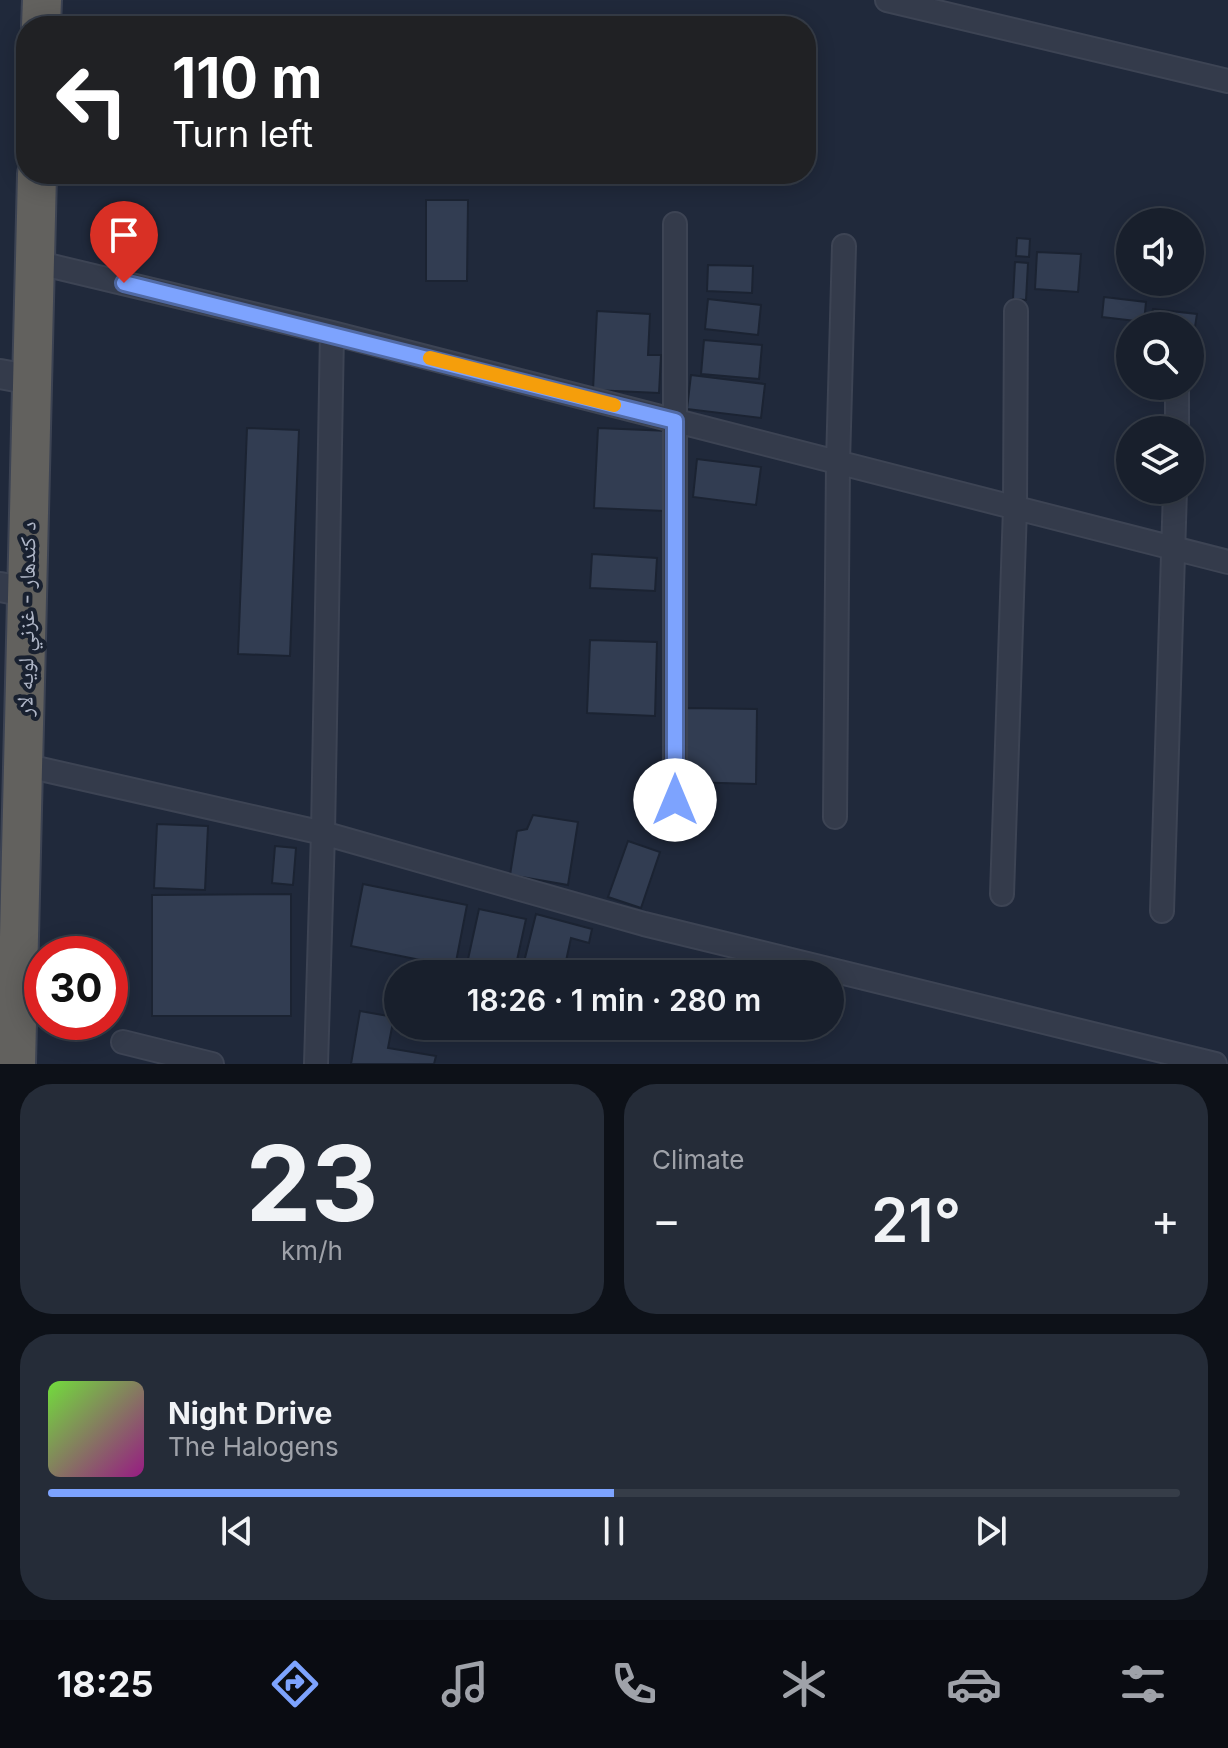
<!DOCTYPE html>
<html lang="en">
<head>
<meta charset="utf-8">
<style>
  :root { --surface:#181f2c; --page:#252c38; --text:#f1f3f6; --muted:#9fa2a9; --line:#363d48; --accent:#7da3fe }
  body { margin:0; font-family:Inter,"Noto Naskh Arabic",sans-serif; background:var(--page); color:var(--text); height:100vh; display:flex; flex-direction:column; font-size:30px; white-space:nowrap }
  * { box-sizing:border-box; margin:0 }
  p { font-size:26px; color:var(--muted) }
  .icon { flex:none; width:44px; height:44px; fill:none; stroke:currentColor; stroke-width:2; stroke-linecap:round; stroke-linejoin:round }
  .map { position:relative; height:1064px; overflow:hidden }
  .panel { display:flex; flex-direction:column; gap:20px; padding:20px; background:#0d1118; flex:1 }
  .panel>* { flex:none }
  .banner { position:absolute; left:16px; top:16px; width:800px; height:168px; border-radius:32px; box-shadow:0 4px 20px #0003,0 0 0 2px var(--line); background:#202124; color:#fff; overflow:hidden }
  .controls { position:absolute; left:1116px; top:208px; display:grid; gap:16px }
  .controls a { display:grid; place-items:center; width:88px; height:88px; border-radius:50%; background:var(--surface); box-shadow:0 4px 20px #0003,0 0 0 2px var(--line); font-size:40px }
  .speed { position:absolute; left:24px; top:936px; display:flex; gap:16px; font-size:40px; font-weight:700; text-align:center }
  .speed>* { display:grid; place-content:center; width:104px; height:104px; border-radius:50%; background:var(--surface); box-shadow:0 4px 20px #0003,0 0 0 2px var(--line); line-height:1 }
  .speed .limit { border:12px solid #d22; background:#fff; color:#111 }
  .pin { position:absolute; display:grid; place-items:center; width:68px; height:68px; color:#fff; margin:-82px -34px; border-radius:50% 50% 50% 0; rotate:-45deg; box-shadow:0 0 8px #0007 }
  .pin .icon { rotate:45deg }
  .me { position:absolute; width:88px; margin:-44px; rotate:0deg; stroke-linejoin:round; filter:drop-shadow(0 0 6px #0008) }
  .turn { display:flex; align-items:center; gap:28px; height:168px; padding:0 24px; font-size:36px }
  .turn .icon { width:104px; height:104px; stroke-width:2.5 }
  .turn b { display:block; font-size:56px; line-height:68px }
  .big { font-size:60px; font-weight:600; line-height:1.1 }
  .panel .widget { flex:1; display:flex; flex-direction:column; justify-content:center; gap:12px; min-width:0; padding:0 28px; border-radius:32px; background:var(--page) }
  .panel .dial { align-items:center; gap:0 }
  .dial b { font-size:104px; line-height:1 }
  .song { display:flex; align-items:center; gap:24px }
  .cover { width:96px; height:96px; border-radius:12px; background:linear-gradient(135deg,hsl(100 70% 55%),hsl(310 70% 35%)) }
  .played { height:8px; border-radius:4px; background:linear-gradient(90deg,var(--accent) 50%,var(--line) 50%) }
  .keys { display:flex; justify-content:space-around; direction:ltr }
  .heat { display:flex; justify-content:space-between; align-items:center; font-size:44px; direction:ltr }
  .panel .tiles { flex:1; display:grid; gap:20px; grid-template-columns:1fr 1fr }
  .widget:last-child { grid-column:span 2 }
  .trip { position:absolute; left:384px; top:960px; width:460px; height:80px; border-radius:40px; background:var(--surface); box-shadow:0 4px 20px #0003,0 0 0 2px var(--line); font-weight:600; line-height:80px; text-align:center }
  .tabs { display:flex; height:128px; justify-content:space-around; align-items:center; background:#0a0c12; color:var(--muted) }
  .tabs .icon { width:56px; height:56px }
  .tabs .selected { color:var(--accent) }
  .tabs b { font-size:36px; color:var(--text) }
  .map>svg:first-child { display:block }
  .building { fill:#323d52; stroke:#1b2332; stroke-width:2 }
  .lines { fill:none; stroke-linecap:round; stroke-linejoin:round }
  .minor-casing { stroke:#3d4454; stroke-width:26 }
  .tertiary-casing { stroke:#3d4454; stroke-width:32 }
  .trunk-casing { stroke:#3c4353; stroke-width:42 }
  .minor { stroke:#343b4b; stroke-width:22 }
  .tertiary { stroke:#343b4b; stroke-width:28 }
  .trunk { stroke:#62615e; stroke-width:38 }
  .route-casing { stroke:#516aa5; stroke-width:20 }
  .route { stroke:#7da3fe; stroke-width:14 }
  .slow { stroke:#f59e0b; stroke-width:14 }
  .labels { text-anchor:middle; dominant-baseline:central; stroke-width:8; stroke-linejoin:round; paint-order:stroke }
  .street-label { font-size:22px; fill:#afb6c7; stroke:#192130 }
</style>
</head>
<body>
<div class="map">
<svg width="1228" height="1064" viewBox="0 0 1228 1064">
  <rect width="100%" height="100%" fill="#20293b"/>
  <path class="building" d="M 426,200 L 468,200 L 467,281 L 426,281 Z
    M 1017,238 L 1030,239 L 1029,257 L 1016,256 Z
    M 1037,252 L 1081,254 L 1078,292 L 1035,289 Z
    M 1015,262 L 1028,263 L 1026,300 L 1013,299 Z
    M 708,265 L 753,266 L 752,293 L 707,291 Z
    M 1104,297 L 1146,302 L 1144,322 L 1102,317 Z
    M 708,299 L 761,305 L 758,335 L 705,329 Z
    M 1153,309 L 1197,314 L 1195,327 L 1151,322 Z
    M 597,311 L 650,314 L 648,355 L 661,355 L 659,393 L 593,390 Z
    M 704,340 L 762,345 L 759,379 L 701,374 Z
    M 691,375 L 765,384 L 761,418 L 687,409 Z
    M 247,428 L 299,430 L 290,656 L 238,654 Z
    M 598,428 L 670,431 L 665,511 L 594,508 Z
    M 697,459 L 761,467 L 756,505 L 693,497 Z
    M 592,554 L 657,558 L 655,591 L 590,588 Z
    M 590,640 L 657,642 L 655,716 L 587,713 Z
    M 687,708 L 757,709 L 756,784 L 686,782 Z
    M 533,815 L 578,822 L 568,885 L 510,875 L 517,831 L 527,829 Z
    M 157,824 L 208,826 L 205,890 L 154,888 Z
    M 628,841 L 660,852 L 641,908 L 608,897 Z
    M 275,846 L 296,848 L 293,885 L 272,883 Z
    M 363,884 L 467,905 L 455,967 L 351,946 Z
    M 291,894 L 291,1016 L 152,1016 L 152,895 Z
    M 479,909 L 526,919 L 514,974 L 465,973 Z
    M 536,914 L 592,929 L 589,943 L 571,938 L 564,970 L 581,974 L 521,974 Z
    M 360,1011 L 394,1017 L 388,1048 L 436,1056 L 434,1064 L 351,1064 Z"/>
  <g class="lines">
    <defs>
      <path id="minor" d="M 887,0 L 1228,81
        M 35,262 L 332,333 L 1228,562
        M 1177,430 L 1177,386
        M 23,765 L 323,833 L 644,924 L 1215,1064
        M 675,800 L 675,224
        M 835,817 L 838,463 L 844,246
        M 1002,894 L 1015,508 L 1016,311
        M 1162,911 L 1175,490
        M 123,1042 L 212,1064
        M 316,1064 L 323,833 L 332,333"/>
      <path id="tertiary" d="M 0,374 L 32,380
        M 0,587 L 26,592"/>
      <path id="trunk" d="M 41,26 L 42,0
        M 16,1064 L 37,174"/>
    </defs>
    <use href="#minor" class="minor-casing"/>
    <use href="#tertiary" class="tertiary-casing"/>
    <use href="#trunk" class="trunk-casing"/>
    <use href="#minor" class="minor"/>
    <use href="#tertiary" class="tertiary"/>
    <use href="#trunk" class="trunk"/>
  </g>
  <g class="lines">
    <defs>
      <path id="route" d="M 124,283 L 675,421 L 675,800"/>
    </defs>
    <use href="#route" class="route-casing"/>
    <use href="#route" class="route"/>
    <path class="slow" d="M 430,358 L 614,405"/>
  </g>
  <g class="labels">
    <g class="street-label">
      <text transform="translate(26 619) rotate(-89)">د کندهار - غزني لويه لار</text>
    </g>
  </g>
</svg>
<div class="controls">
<a><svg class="icon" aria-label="sound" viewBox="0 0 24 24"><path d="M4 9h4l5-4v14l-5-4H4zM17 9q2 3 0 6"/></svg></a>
<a><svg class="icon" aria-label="search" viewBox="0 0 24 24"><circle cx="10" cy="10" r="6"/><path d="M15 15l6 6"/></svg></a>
<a><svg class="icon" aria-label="layers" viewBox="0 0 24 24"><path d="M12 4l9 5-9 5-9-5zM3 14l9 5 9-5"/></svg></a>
</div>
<div class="speed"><div class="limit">30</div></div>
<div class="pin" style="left:124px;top:283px;background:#d93025"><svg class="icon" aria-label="arrive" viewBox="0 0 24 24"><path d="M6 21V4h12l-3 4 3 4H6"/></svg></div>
<svg class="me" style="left:675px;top:800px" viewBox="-20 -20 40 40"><circle r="19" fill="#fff"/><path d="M0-13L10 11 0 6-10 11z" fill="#7da3fe"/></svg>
<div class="trip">18:26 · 1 min · 280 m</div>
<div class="banner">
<div class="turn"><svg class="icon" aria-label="left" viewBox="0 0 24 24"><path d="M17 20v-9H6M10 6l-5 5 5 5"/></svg><div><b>110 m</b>Turn left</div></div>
</div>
</div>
<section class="panel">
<div class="tiles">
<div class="widget dial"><b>23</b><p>km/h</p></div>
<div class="widget"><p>Climate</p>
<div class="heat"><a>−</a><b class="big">21°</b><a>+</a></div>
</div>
<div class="widget">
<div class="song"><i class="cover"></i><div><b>Night Drive</b><p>The Halogens</p></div></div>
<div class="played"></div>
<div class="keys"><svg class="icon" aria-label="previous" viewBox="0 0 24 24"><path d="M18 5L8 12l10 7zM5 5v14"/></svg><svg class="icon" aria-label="pause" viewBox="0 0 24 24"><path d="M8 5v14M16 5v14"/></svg><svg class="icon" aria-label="next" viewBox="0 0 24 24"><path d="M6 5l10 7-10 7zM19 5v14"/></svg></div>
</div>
</div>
</section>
<nav class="tabs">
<b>18:25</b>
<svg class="icon selected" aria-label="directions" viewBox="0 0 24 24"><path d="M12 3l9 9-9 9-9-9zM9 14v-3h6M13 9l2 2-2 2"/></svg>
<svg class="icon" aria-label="music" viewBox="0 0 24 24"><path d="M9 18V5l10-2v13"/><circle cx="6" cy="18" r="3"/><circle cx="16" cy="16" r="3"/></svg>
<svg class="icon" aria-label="phone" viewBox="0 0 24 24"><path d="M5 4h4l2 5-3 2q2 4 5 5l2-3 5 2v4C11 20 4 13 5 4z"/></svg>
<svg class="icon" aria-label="climate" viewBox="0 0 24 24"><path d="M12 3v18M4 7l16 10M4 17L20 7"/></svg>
<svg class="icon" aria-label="car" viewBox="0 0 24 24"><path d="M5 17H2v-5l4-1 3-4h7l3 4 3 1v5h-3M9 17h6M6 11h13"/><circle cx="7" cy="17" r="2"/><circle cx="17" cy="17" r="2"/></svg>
<svg class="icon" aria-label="filters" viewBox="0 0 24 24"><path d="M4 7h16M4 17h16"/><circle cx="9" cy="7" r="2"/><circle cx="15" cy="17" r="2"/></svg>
</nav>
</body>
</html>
